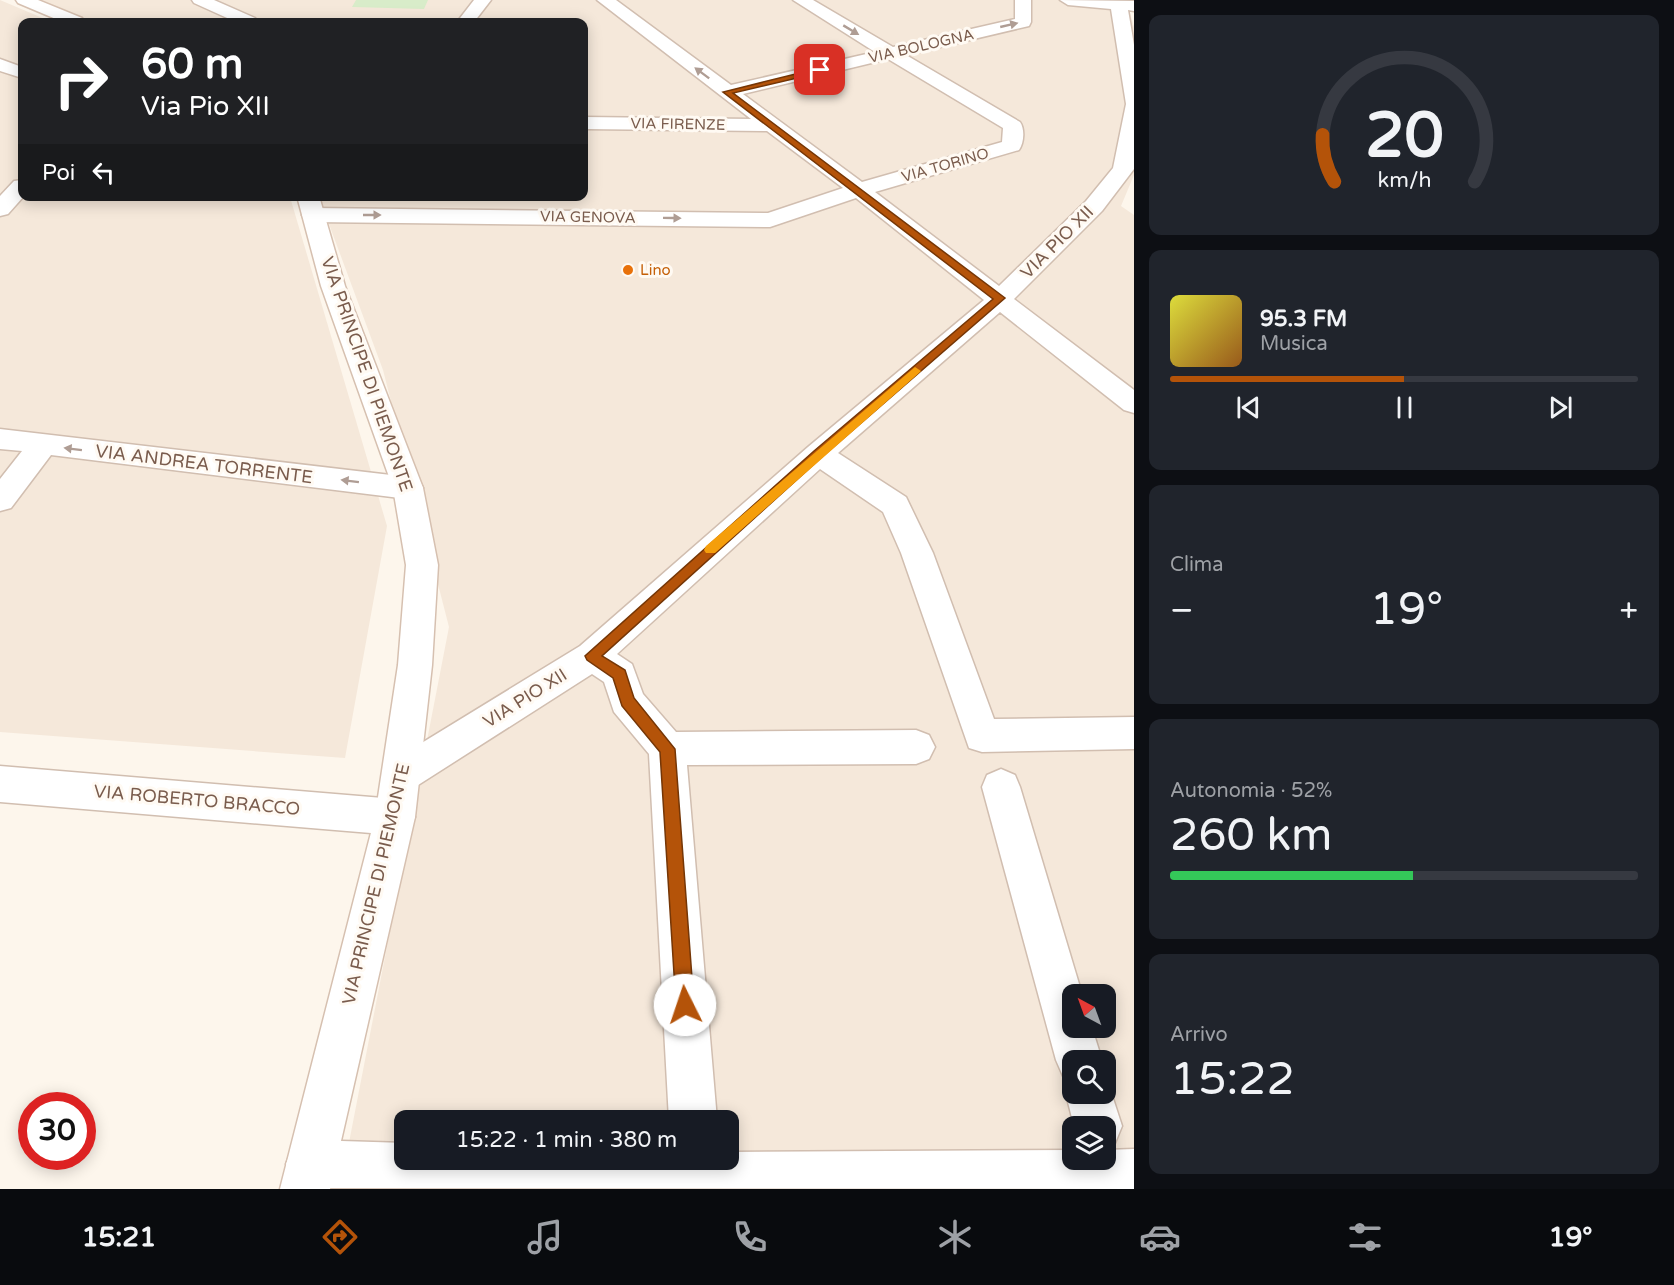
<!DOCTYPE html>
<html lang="it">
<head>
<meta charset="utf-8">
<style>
  :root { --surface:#171b24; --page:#20242c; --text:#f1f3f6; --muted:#9ea1a6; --line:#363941; --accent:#b45309 }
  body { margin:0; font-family:"Varela Round",sans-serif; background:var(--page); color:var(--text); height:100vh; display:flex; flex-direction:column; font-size:22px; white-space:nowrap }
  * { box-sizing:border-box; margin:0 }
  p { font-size:20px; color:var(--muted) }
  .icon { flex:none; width:33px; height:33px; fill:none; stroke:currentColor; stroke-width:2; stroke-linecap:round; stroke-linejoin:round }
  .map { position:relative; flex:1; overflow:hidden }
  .drawer { display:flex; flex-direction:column; gap:15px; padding:15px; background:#0d0f14; width:540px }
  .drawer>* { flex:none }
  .banner { position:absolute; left:18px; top:18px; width:570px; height:183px; border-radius:12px; box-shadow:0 3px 15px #0003; background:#202124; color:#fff; overflow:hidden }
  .needle { width:39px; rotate:319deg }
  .tools { position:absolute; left:1062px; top:984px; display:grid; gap:12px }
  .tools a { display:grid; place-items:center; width:54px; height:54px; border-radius:12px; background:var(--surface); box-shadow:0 3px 15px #0003; font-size:30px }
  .speed { position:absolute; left:18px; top:1092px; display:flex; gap:12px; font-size:30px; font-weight:700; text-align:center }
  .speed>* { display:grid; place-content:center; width:78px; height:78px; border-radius:50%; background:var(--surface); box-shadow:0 3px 15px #0003; line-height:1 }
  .speed .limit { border:9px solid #d22; background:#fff; color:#111 }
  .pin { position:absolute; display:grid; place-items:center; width:51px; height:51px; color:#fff; margin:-26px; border-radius:12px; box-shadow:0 3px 9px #0006 }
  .me { position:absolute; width:66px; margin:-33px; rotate:356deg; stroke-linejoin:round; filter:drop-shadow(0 0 4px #0008) }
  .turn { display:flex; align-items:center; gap:21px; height:126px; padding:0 24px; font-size:27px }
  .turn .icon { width:78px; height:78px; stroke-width:2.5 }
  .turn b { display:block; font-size:42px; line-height:51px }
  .then { display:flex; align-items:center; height:57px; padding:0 24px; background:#0003; gap:12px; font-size:22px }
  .big { font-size:45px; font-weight:600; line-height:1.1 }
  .drawer .card { flex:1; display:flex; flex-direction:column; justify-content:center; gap:9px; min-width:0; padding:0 21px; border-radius:12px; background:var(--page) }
  .drawer .dial { align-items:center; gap:0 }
  .dial svg { height:156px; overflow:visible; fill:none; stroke:var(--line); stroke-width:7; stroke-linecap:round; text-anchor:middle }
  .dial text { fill:var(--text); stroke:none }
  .song { display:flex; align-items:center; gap:18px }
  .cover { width:72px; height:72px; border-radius:9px; background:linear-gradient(135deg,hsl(60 70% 55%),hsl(30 70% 35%)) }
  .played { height:6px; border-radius:3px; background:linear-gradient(90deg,var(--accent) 50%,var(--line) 50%) }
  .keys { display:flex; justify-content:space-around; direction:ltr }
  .heat { display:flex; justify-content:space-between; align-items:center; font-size:33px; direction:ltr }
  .charge { height:9px; border-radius:4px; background:linear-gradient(90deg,#34c759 52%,var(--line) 0) }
  .trip { position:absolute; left:394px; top:1110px; width:345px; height:60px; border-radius:12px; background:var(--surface); box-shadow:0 3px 15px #0003; font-weight:600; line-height:60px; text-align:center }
  .menu { display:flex; height:96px; justify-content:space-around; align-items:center; background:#090b0e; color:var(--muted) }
  .menu .icon { width:42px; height:42px }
  .menu .on { color:var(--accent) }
  .menu b { font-size:27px; color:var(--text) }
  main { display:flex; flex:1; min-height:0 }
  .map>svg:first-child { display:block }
  .residential { fill:#f5e8da; fill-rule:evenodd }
  .green { fill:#d8ecc9 }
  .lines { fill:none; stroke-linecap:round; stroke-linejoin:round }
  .street-casing { stroke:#d1beb0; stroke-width:3 }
  .secondary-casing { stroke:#d6c0b0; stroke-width:3 }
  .street { fill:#fff; fill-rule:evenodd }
  .secondary { fill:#fff; fill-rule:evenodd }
  .oneway { fill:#af9d94 }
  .route { fill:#b45309; stroke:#753606; stroke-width:1.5 }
  .slow { fill:#f59e0b }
  .food-dot { fill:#e8710a; stroke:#fffaf3; stroke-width:2 }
  .labels { text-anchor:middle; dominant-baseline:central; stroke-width:6; stroke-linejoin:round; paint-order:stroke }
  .far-street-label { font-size:15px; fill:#7a5c4d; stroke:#fffaf3 }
  .far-food-label { font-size:15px; fill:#c56008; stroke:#fffaf3; text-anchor:start }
  .street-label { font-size:18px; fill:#7a5c4d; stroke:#fffaf3 }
</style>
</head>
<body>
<main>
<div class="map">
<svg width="1134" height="1189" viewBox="0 0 1134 1189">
  <rect width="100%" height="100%" fill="#fdf6ec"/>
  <path class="residential" d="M 0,0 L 52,22 L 22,22 L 22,196 L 290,197 L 387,526 L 345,758 L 0,732 Z
    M 37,0 L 1134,0 L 1134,9 L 1129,9 L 1134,27 L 1134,175 L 1121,206 L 1134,215 L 1134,1189 L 340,1189 L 449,627 L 383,370 L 319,197 L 584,196 L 584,22 L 91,22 ZM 1072,994 L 1106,994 L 1106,1028 L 1072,1028 ZM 1072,1060 L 1106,1060 L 1106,1094 L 1072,1094 ZM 405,1120 L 729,1120 L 729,1160 L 405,1160 ZM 1072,1126 L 1106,1126 L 1106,1160 L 1072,1160 Z"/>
  <path class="green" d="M 356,0 L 428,0 L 424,9 L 352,7 Z"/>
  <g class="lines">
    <defs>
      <path id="street" d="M 192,0 L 214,0 L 255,18 L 257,22 L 236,22 L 194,3 Z
        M 474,0 L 491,0 L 474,22 L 457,22 Z
        M 597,0 L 616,0 L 731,85 L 875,52 L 793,0 L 813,0 L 893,47 L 1015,19 L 1015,0 L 1031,0 L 1031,22 L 1029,26 L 906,55 L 1020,122 C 1025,129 1024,143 1019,150 L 875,192 L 999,286 L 1086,201 L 1113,168 L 1126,104 L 1111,9 L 1068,5 L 1060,0 L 1134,1 L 1134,11 L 1128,10 L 1134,45 L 1134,169 L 1102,211 L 1014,299 L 1134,390 L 1134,413 L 1124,410 L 1000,312 L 838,453 L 906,497 L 933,553 L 994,719 L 1134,717 L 1134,749 L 982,752 L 969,748 L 901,553 L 883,512 L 820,469 L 617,654 L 632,664 L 643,694 L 676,732 L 916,730 L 929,735 L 935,747 L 929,759 L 916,764 L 687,765 L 717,1120 L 669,1120 L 649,754 L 614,712 L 604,682 L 592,674 L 415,787 L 402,792 L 389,787 L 383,775 L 389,763 L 580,646 L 808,447 L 984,300 L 856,198 L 770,227 L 313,222 L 305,220 L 302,215 L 305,210 L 313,208 L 768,213 L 843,188 L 767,131 L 584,129 L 584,117 L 751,119 ZM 888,59 L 1003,128 L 1002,142 L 862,182 L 743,94 Z
        M 0,59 L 22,67 L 22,78 L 0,71 Z
        M 22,180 L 24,196 L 8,214 L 0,216 L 0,196 L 14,181 Z
        M 0,429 L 408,477 L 419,480 L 423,488 L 419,496 L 408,499 L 51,455 L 11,508 L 0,511 L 0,479 L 22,451 L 0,449 Z
        M 0,766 L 395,799 L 409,804 L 415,817 L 409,830 L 395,835 L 0,802 Z
        M 1001,769 L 1015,775 L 1020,787 L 1082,994 L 1072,994 L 1072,1028 L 1092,1028 L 1102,1060 L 1072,1060 L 1072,1094 L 1106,1094 L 1106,1077 L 1122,1126 L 1115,1143 L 1106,1147 L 1106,1126 L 1074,1126 L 1066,1094 L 1071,1080 L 1063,1076 L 1056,1060 L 982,787 L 987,775 Z
        M 310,1140 L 405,1143 L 405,1160 L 729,1160 L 729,1152 L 1072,1150 L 1072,1160 L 1106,1160 L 1106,1150 L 1134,1149 L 1134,1189 L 310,1188 L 293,1181 L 286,1164 L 293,1147 Z"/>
      <path id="secondary" d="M 16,0 L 38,0 L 82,18 L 84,22 L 63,22 L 18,3 Z
        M 297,196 L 319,196 L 345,286 L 423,488 L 438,565 L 432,665 L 415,817 L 330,1189 L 280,1189 L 375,817 L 398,665 L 406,565 L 393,488 L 321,286 Z"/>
    </defs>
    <use href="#street" class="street-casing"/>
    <use href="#secondary" class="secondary-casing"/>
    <use href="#street" class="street"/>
    <use href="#secondary" class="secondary"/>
  </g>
  <defs><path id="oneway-solid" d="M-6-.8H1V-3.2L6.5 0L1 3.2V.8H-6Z" transform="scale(1.5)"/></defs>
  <g class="oneway">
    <use href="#oneway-solid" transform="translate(1009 25) rotate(-13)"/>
    <use href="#oneway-solid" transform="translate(851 30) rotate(31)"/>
    <use href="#oneway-solid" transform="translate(702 73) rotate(-143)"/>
    <use href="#oneway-solid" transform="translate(372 215)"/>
    <use href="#oneway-solid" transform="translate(672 218) rotate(1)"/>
    <use href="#oneway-solid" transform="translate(73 449) rotate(-173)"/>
    <use href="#oneway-solid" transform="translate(350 481) rotate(-173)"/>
  </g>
  <path class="route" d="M 820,68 L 823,68 L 823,72 L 733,93 L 1005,298 L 822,457 L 602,656 L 625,670 L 634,698 L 675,749 L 694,1005 L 692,1011 L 685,1014 L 679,1011 L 676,1005 L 660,752 L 622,706 L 613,678 L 587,660 L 585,656 L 814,451 L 993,299 L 723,92 Z"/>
  <path class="slow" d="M 915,367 L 921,371 L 919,373 L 715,553 L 706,553 L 704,550 L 706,546 Z"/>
  <circle class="food-dot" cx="628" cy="270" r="6"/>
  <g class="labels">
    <g class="far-street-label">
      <text transform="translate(921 46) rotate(-13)">VIA BOLOGNA</text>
      <text transform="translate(678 124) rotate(1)">VIA FIRENZE</text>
      <text transform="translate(945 165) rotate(-16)">VIA TORINO</text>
      <text transform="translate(588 217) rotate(1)">VIA GENOVA</text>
    </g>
    <g class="far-food-label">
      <text x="640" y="270">Lino</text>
    </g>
    <g class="street-label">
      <text transform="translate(1057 242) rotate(-45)">VIA PIO XII</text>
      <text transform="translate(367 374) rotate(71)">VIA PRINCIPE DI PIEMONTE</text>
      <text transform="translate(204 464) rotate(7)">VIA ANDREA TORRENTE</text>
      <text transform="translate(525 698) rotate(-32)">VIA PIO XII</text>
      <text transform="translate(197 800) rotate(5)">VIA ROBERTO BRACCO</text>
      <text transform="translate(376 884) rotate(-77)">VIA PRINCIPE DI PIEMONTE</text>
    </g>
  </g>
</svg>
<div class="tools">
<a><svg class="needle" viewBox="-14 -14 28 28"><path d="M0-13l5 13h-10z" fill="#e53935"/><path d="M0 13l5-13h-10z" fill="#9ea1a6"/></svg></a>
<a><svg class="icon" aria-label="search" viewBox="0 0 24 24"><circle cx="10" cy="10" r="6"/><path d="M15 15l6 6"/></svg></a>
<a><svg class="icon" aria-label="layers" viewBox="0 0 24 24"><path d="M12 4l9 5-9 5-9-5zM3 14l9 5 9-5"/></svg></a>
</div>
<div class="speed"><div class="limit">30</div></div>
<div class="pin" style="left:820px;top:70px;background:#d93025"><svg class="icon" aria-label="arrive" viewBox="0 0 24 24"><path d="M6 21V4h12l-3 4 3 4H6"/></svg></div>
<svg class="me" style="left:685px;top:1005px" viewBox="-20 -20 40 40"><circle r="19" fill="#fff"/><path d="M0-13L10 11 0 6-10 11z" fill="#b45309"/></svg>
<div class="trip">15:22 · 1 min · 380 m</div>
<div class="banner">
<div class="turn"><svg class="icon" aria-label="right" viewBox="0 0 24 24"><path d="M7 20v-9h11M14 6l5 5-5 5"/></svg><div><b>60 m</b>Via Pio XII</div></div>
<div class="then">Poi<svg class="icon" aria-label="left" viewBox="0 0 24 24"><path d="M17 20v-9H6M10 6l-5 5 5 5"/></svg></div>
</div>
</div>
<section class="drawer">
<div class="card dial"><svg viewBox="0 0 100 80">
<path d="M14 69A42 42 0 1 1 86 69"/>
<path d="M14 69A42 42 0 0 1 8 45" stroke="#b45309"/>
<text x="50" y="56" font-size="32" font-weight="700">20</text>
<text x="50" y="72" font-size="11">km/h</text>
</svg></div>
<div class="card">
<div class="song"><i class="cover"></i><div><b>95.3 FM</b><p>Musica</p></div></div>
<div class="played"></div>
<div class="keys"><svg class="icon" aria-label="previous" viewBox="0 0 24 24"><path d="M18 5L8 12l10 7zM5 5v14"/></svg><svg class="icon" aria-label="pause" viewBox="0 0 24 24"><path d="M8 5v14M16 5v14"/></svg><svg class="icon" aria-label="next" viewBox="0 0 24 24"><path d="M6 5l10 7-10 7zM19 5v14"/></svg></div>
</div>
<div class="card"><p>Clima</p>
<div class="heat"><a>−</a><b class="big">19°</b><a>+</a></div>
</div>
<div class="card"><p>Autonomia · 52%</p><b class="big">260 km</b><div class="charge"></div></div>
<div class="card"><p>Arrivo</p><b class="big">15:22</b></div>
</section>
</main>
<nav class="menu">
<b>15:21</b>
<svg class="icon on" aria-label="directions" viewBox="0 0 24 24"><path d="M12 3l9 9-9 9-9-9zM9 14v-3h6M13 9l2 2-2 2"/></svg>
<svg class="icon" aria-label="music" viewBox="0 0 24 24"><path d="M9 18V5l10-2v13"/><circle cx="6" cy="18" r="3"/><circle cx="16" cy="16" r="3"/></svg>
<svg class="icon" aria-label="phone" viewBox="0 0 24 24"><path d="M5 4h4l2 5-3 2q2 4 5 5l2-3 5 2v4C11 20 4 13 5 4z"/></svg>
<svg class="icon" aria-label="climate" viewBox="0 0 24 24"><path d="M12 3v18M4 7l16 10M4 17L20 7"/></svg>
<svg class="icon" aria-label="car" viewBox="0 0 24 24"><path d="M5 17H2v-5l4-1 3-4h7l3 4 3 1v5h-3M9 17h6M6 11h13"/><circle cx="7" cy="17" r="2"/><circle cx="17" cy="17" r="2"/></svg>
<svg class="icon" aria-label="filters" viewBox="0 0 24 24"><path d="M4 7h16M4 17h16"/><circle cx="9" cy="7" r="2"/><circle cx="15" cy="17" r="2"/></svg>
<b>19°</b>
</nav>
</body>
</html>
